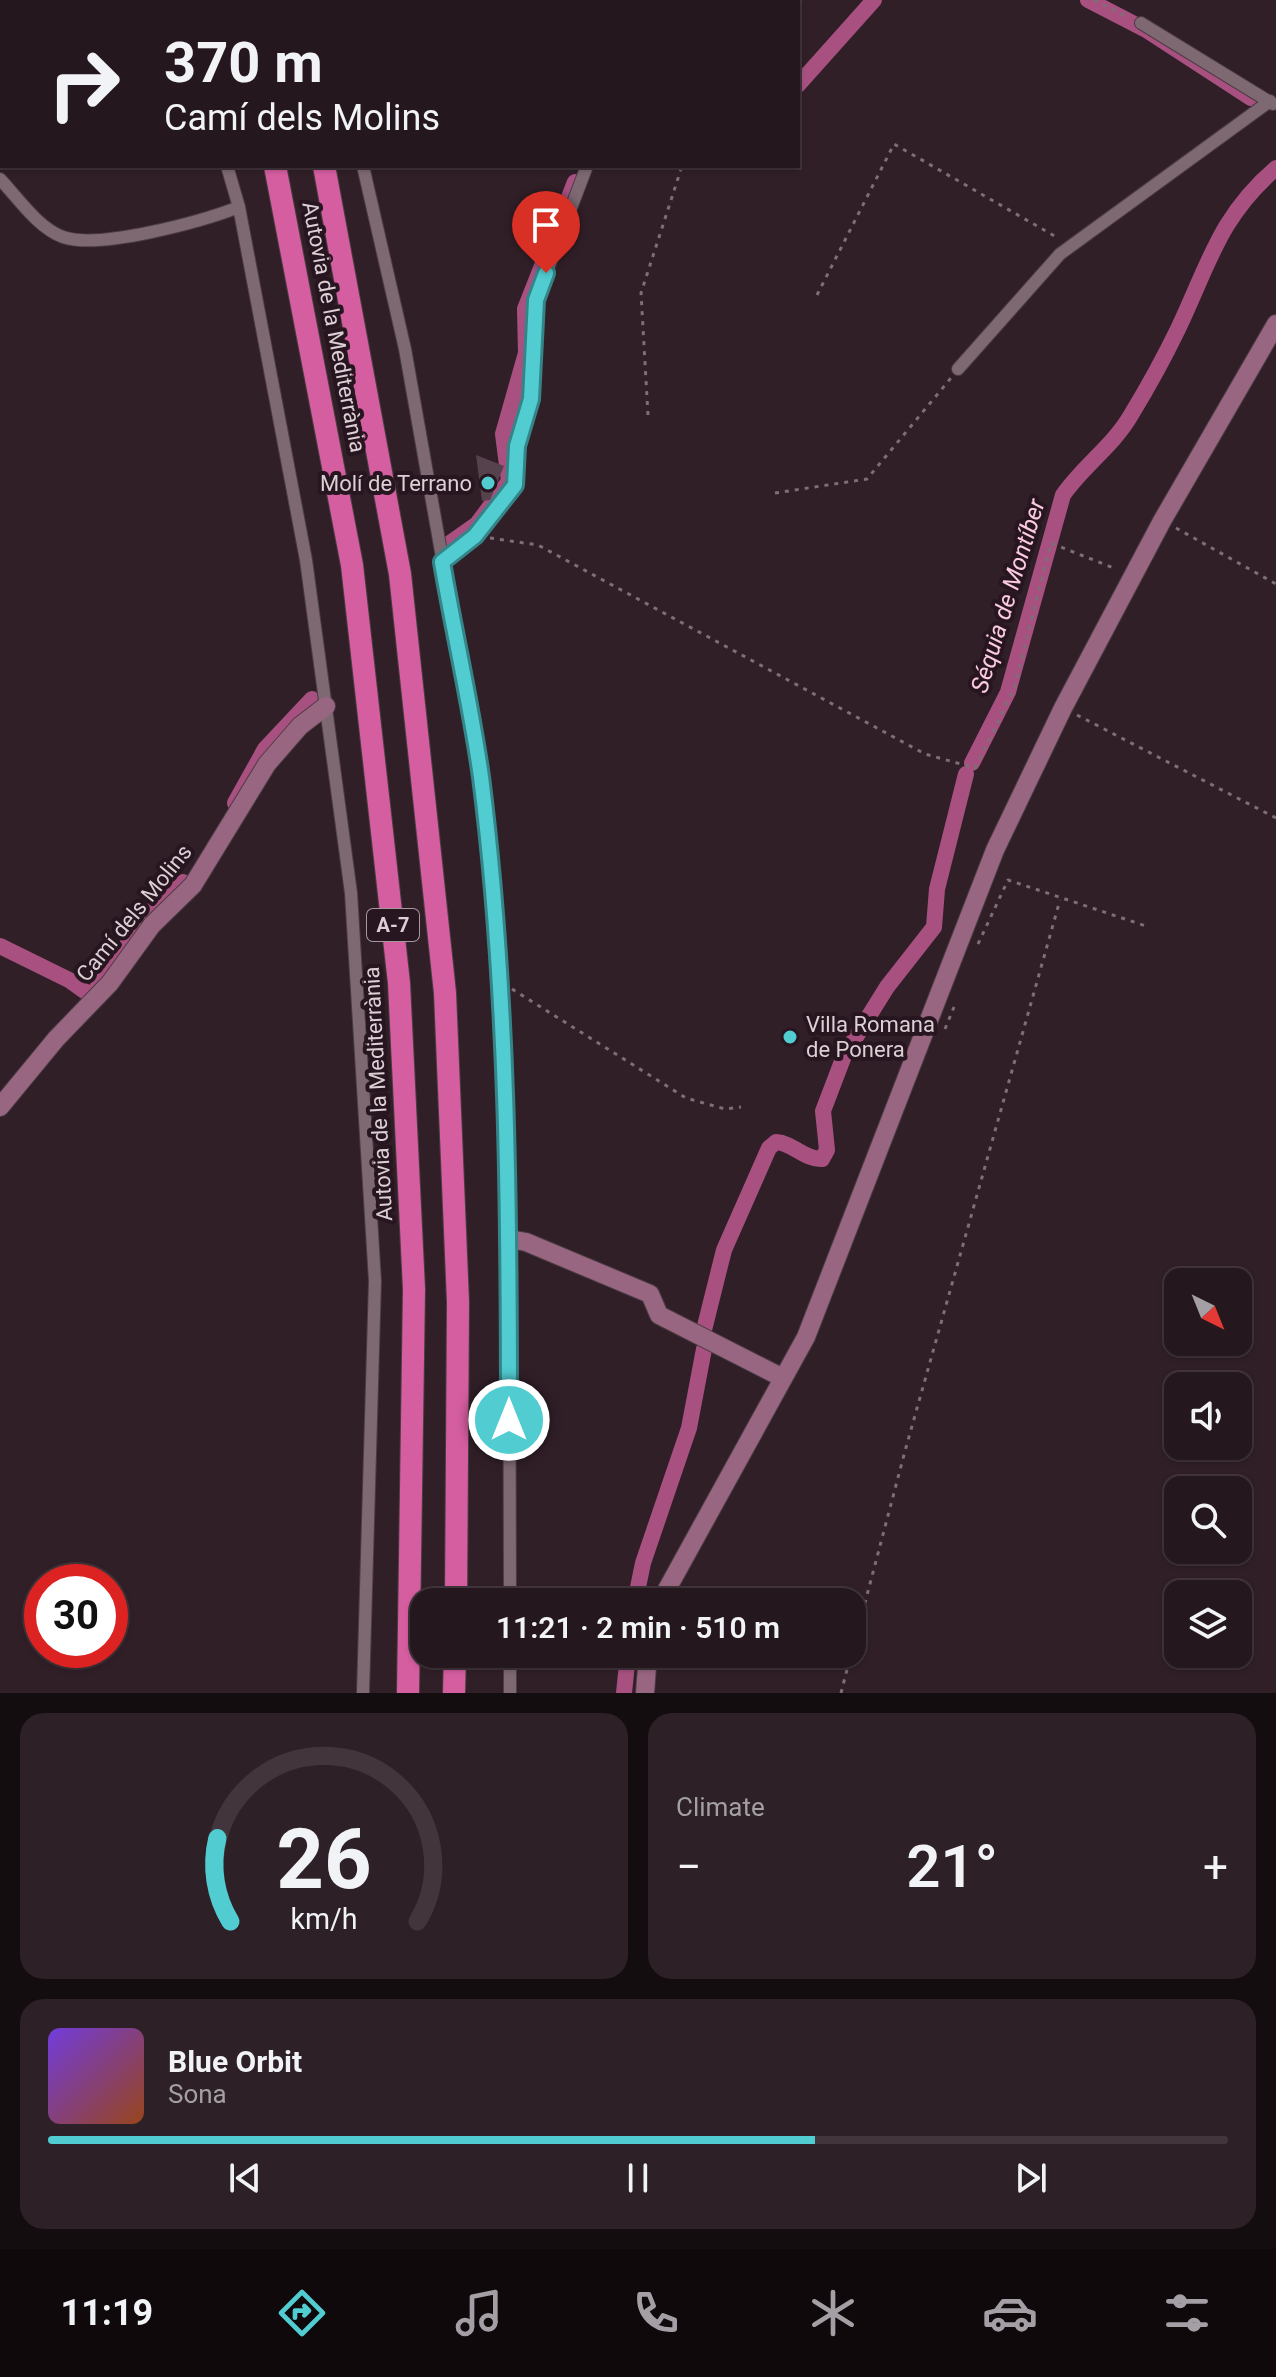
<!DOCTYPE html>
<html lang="en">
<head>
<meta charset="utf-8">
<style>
  :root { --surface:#25171e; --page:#2d2027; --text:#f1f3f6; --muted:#a39fa4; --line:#42363c; --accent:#51ccd1 }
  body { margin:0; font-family:Roboto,sans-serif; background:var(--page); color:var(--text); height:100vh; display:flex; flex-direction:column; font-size:30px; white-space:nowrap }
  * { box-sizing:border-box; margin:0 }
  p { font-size:26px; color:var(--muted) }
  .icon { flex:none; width:44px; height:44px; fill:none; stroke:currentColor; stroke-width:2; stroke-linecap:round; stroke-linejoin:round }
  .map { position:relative; height:1693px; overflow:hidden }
  .drawer { display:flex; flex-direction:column; gap:20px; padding:20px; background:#140d10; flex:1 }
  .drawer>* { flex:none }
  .hud { position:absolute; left:0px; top:0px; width:800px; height:168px; box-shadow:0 2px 6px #0004,0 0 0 2px var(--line); background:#25171e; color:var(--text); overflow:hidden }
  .needle { width:52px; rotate:137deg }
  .controls { position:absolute; left:1164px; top:1268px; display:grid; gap:16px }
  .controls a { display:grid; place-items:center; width:88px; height:88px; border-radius:16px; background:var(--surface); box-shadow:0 2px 6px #0004,0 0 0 2px var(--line); font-size:40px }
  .speed { position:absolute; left:24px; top:1564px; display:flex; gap:16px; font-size:40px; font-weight:700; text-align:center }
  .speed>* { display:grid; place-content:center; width:104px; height:104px; border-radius:50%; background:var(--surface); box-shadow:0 2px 6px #0004,0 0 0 2px var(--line); line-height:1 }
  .speed .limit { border:12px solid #d22; background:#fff; color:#111 }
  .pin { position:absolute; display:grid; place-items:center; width:68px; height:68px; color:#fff; margin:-82px -34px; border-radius:50% 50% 50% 0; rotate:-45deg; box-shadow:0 0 8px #0007 }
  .pin .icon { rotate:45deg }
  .me { position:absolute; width:88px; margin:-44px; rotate:0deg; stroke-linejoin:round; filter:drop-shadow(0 0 6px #0008) }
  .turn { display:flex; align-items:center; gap:28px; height:168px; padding:0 32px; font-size:36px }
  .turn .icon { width:104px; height:104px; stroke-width:2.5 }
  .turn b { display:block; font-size:56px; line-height:68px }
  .big { font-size:60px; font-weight:600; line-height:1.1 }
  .drawer .tile { flex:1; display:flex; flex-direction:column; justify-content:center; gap:12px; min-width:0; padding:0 28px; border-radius:24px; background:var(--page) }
  .drawer .dial { align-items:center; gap:0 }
  .dial svg { height:208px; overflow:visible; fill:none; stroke:var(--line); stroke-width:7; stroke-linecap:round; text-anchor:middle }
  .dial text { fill:var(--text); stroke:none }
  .song { display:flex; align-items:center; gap:24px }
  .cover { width:96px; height:96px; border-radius:12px; background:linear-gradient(135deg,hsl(260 70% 55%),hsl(20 70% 35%)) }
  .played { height:8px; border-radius:4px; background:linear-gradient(90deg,var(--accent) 65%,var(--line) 65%) }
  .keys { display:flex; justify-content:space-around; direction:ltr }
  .heat { display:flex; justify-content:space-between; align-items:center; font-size:44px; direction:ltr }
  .drawer .tiles { flex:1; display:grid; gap:20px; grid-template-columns:1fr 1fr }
  .tile:last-child { grid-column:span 2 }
  .trip { position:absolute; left:410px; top:1588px; width:456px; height:80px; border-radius:24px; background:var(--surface); box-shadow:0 2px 6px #0004,0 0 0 2px var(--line); font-weight:600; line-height:80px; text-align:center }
  .menu { display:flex; height:128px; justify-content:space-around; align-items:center; background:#0f090c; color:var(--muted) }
  .menu .icon { width:56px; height:56px }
  .menu .selected { color:var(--accent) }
  .menu b { font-size:36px; color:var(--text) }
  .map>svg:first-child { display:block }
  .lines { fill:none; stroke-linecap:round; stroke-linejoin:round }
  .canal { stroke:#a85180; stroke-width:16 }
  .building { fill:#56424c }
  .street-casing { stroke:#4c3c44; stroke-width:14 }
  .secondary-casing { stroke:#4c3c44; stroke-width:20 }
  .highway-casing { stroke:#4c3c44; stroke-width:24 }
  .path { stroke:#7e6e76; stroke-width:3; stroke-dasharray:4 6; stroke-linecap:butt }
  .street { stroke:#7e6973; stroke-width:12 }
  .secondary { stroke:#986680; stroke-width:18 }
  .highway { stroke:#d55ea0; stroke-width:22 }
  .route-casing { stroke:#358588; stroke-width:20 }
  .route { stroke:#51ccd1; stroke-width:14 }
  .poi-dot { fill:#51ccd1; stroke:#27161f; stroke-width:3 }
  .labels { text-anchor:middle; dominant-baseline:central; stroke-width:8; stroke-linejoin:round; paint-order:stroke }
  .shield { fill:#27161f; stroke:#a6989e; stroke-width:2 }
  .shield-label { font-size:20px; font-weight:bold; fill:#dccfd5 }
  .street-label { font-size:22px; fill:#dccfd5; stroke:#27161f }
  .poi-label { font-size:22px; fill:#dccfd5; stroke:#27161f; text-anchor:end }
  .water-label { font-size:24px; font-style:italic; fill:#fccbe2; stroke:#27161f }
</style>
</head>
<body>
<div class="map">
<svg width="1276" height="1693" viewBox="0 0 1276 1693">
  <rect width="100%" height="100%" fill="#311f28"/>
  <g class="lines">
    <path class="canal" d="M 1088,0 L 1148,31 L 1251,98
      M 703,2 L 705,0
      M 798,85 L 874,0
      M 450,543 L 477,524 L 509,481 L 503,434 L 526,353 L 525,309 L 575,182
      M 972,763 L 1008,692 L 1063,495 C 1083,466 1113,446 1131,415 C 1148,387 1164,358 1178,329 C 1209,264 1219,217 1276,168
      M 235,803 L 265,749 L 312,699
      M 0,946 L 69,980 L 90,995
      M 97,988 L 149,913 L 183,882
      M 704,1330 L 724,1250 L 769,1148 L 776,1142 C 793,1143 805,1160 822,1159 L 827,1150 L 823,1111 L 844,1056 L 887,987 L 934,927 L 937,889 L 966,774
      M 635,1602 L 643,1563 L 689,1428 L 704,1349
      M 624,1693 L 628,1654"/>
  </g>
  <path class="building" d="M 476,455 L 504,466 L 490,500 L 482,501 Z"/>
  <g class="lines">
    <defs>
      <path id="street" d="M 182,0 L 182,2
        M 318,0 L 318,2
        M 95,2 L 99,0
        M 719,2 L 721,0
        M 1141,23 L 1273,104
        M 0,72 L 2,69
        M 227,166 L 239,207 L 306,560 L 351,893 L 375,1281 L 363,1693
        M 363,166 L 405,349 L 481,777 L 498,981 L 509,1229 L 510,1602
        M 0,179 C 18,198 38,228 63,237 C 99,250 203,221 239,207
        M 958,369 L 1060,254 L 1270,101
        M 442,562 L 475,536 L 515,485 L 517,446 L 531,399 L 536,300 L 587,166
        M 510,1654 L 510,1693"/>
      <path id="secondary" d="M 0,1107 L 56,1039 L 110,983 L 152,925 L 193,885 L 267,764 L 300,726 L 326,706
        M 509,1239 L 526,1242 L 650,1294 L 659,1315 L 783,1378
        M 660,1602 L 806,1337 L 995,850 L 1063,708 L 1162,521 L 1276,324
        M 645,1693 L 648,1654"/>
      <path id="highway" d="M 229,0 L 229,2
        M 277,0 L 277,2
        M 275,166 L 352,565 L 399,983 L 414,1289 L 408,1693
        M 324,166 L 400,574 L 445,993 L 458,1302 L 456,1602
        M 454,1693 L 455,1654"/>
    </defs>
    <use href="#street" class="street-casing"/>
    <use href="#secondary" class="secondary-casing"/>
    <use href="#highway" class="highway-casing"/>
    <path class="path" d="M 1094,0 L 1130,18
      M 817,295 L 894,144 L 1058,238
      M 648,415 L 641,293 L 682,166
      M 775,493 L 867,479 L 951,378
      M 1176,528 L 1276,584
      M 490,538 L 538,545 L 925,754 L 975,768 L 1014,689 L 1051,543 L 1116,569
      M 1077,715 L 1276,818
      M 978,944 L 1008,880 L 1146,926
      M 512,989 L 686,1098 L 725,1109 L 741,1107
      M 945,1029 L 954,1007
      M 852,1652 L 905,1451 L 1060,900
      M 841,1693 L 851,1654"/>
    <use href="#street" class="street"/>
    <use href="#secondary" class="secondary"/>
    <use href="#highway" class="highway"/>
  </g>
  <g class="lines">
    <defs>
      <path id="route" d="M 509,1420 C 509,1207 508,989 481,777 C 471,705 454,633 442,562 L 475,536 L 515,485 L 517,446 L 531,399 L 536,300 L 546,273"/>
    </defs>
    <use href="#route" class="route-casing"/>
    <use href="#route" class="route"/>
  </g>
  <g class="poi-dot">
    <circle cx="488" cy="483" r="8"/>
    <circle cx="790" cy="1037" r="8"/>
  </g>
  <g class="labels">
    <rect class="shield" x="367" y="909" width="52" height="32" rx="6"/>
    <g class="shield-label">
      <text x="393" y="925">A-7</text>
    </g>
    <g class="street-label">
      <text transform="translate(334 327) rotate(79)">Autovia de la Mediterrània</text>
      <text transform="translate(134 913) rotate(-51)">Camí dels Molins</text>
      <text transform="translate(378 1094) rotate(-93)">Autovia de la Mediterrània</text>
    </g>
    <g class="poi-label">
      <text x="472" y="483">Molí de Terrano</text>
      <text x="806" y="1024" text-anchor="start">Villa Romana<tspan x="806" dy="25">de Ponera</tspan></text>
    </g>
    <g class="water-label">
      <text transform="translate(1008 596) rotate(-73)">Séquia de Montíber</text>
    </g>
  </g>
</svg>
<div class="controls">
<a><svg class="needle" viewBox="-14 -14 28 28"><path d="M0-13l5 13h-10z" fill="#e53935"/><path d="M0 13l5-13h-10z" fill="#a39fa4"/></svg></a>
<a><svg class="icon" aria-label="sound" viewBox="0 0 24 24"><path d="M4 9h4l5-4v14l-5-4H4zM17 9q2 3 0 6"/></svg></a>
<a><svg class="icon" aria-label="search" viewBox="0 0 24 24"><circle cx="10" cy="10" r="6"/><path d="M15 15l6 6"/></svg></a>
<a><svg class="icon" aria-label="layers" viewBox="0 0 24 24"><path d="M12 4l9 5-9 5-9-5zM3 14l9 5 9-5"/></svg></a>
</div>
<div class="speed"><div class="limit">30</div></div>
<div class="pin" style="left:546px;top:273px;background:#d93025"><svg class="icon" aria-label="arrive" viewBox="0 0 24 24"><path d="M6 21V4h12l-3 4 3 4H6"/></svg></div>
<svg class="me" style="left:509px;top:1420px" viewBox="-20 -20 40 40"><circle r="17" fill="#51ccd1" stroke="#fff" stroke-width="3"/><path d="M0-11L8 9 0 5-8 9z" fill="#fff"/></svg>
<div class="trip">11:21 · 2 min · 510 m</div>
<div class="hud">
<div class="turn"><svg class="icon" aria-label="right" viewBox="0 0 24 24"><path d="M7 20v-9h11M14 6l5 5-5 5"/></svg><div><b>370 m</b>Camí dels Molins</div></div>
</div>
</div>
<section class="drawer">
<div class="tiles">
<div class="tile dial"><svg viewBox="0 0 100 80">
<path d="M14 69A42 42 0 1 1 86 69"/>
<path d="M14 69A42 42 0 0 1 9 37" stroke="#51ccd1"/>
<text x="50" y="56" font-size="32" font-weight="700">26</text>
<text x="50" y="72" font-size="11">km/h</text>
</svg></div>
<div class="tile"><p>Climate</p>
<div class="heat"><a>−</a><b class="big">21°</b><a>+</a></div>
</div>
<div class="tile">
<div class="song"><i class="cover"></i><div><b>Blue Orbit</b><p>Sona</p></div></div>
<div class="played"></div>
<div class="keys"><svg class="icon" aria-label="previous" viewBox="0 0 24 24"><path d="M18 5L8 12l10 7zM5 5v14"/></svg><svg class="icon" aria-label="pause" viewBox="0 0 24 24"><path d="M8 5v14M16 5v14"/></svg><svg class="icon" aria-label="next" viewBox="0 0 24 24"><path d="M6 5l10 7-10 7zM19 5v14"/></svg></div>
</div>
</div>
</section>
<nav class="menu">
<b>11:19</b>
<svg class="icon selected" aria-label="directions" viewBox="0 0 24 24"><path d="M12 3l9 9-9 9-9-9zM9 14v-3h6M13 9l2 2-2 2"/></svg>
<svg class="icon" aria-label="music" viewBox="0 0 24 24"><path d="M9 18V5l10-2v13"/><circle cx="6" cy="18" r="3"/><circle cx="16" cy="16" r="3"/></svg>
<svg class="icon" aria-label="phone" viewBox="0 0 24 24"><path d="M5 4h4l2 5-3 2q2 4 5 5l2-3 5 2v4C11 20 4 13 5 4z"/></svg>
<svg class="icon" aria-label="climate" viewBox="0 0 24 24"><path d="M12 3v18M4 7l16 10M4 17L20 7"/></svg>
<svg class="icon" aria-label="car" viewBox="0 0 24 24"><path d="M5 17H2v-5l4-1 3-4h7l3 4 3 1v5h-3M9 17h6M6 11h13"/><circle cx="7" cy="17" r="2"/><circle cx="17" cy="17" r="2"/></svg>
<svg class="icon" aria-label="filters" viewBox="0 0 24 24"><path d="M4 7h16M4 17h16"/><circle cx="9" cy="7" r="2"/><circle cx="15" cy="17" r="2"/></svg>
</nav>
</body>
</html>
